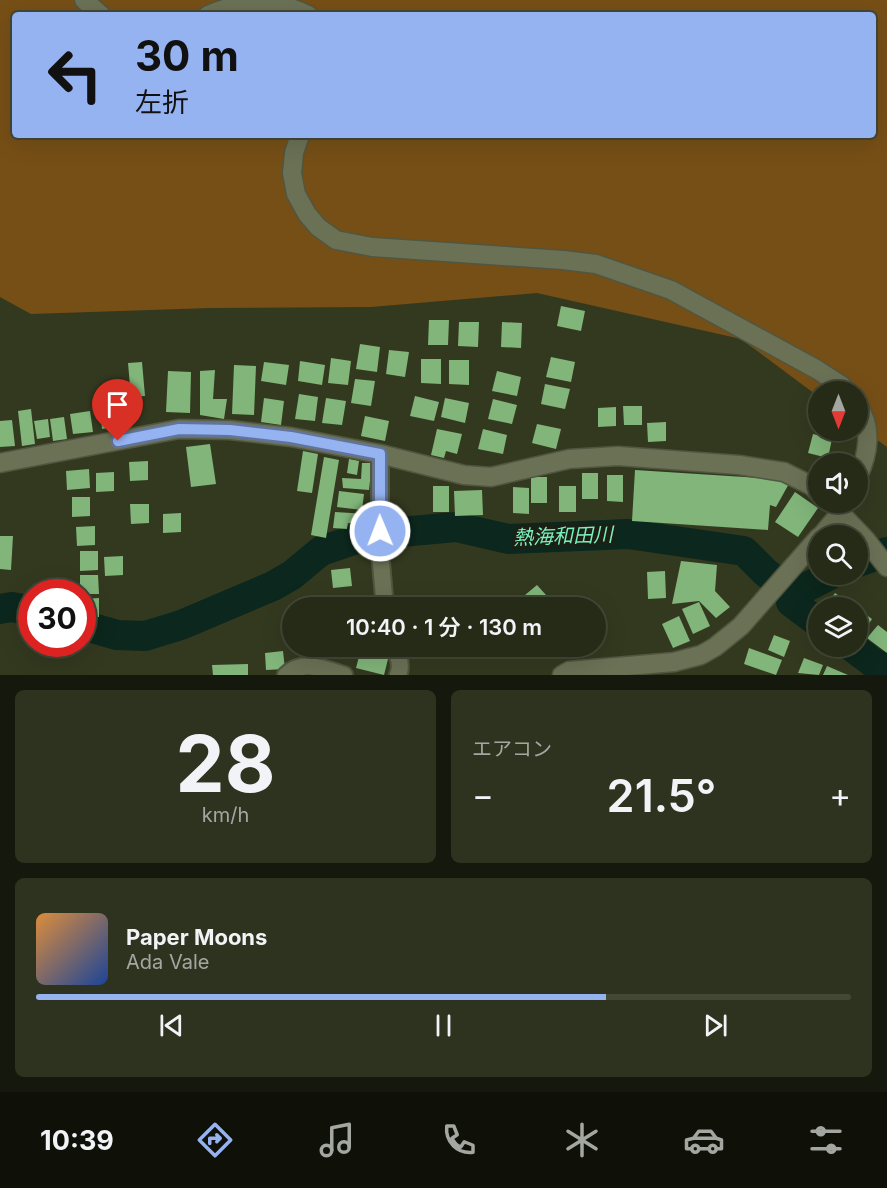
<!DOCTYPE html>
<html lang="ja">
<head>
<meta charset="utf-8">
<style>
  :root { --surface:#262b17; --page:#2e3320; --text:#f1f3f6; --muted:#a4a7a1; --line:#424736; --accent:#95b2f1 }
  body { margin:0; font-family:Inter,"Noto Sans JP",sans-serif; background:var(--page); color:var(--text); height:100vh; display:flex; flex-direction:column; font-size:22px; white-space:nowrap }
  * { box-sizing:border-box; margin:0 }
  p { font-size:20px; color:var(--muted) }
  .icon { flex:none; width:33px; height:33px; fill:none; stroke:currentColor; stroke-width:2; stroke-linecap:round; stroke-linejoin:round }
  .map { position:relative; height:675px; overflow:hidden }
  .drawer { display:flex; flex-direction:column; gap:15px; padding:15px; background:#15180d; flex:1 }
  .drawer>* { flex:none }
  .hud { position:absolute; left:12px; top:12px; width:864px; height:126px; border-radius:6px; box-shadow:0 6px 24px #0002,0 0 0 2px var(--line); background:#95b2f1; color:#111; overflow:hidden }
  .needle { width:39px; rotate:180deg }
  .fabs { position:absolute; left:808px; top:381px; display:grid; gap:12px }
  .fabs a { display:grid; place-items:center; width:60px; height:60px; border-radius:50%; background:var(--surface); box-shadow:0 6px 24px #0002,0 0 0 2px var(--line); font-size:30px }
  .speed { position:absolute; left:18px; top:579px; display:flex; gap:12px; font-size:30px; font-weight:700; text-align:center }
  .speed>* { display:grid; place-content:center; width:78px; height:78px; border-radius:50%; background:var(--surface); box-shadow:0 6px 24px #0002,0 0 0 2px var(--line); line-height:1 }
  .speed .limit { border:9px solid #d22; background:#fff; color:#111 }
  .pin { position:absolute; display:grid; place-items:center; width:51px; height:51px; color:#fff; margin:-62px -26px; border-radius:50% 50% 50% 0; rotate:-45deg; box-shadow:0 0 6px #0007 }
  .pin .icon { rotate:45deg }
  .me { position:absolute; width:66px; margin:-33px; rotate:359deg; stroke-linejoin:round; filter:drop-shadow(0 0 4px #0008) }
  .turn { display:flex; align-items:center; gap:21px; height:126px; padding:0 24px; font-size:27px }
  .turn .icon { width:78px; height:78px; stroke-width:2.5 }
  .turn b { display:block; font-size:42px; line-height:51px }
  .big { font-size:45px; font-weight:600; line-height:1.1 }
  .drawer .card { flex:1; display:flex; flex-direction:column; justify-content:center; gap:9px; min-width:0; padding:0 21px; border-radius:9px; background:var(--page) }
  .drawer .dial { align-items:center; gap:0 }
  .dial b { font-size:78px; line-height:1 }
  .song { display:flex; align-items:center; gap:18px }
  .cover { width:72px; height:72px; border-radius:9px; background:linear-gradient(135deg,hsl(30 70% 55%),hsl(220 70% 35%)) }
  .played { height:6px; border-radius:3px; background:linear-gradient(90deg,var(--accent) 70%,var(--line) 70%) }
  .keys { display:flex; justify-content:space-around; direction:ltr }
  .heat { display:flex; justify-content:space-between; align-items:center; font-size:33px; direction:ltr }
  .drawer .tiles { flex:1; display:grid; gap:15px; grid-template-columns:1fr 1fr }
  .card:last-child { grid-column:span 2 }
  .trip { position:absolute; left:282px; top:597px; width:324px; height:60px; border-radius:30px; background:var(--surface); box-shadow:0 6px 24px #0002,0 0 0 2px var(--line); font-weight:600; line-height:60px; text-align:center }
  .dock { display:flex; height:96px; justify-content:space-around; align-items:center; background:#0f1109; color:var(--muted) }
  .dock .icon { width:42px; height:42px }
  .dock .on { color:var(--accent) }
  .dock b { font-size:27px; color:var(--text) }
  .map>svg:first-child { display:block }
  .green { fill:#764f16; fill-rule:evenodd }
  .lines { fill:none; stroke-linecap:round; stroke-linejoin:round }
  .river { stroke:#0c271d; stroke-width:30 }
  .building { fill:#81b57a }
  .street-casing { stroke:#515640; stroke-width:20 }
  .secondary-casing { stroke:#515640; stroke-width:21 }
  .street { stroke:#6b7155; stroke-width:16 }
  .secondary { stroke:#6b7155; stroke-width:18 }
  .route-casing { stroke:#61749d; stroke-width:15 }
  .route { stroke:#95b2f1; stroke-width:10 }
  .labels { text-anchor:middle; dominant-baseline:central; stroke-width:6; stroke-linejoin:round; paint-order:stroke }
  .water-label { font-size:20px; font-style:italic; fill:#79f0c0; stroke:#1c1f13 }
</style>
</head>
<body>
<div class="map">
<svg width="887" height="675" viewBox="0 0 887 675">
  <rect width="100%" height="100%" fill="#33391f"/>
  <path class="green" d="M 0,0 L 887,0 L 887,447 L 858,426 L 858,392 L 819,392 L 819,397 L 741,339 L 537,293 L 371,307 L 210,308 L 31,314 L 0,297 ZM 15,15 L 873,15 L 873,135 L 15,135 Z"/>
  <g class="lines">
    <path class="river" d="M 858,562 L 887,552
      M 793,594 L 832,574
      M 793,594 L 791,602 L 819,623
      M 0,609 L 12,607 L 32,611
      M 82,625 L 117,635 L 145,636 L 181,625 L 273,586 L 292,575 L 321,551 L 368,535 L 456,527 L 508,539 L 628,534 L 744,551 L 765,572 L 793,594
      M 851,646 L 875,664 L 887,668"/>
  </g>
  <path class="building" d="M 561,306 L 585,311 L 581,331 L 557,326 Z
    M 429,320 L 449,320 L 448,345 L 428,345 Z
    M 459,322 L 479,322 L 478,347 L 458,346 Z
    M 502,322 L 522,323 L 521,348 L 501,347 Z
    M 360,344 L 380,347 L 377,372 L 356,369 Z
    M 389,350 L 409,352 L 405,377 L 386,374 Z
    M 551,357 L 575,362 L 571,382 L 546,377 Z
    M 331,358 L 351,361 L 348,385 L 328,383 Z
    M 421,359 L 441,359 L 441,384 L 421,383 Z
    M 449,360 L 469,360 L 469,385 L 449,384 Z
    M 300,361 L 325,365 L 322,385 L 298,381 Z
    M 142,362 L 145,396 L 131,397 L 128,363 Z
    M 264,362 L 289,365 L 286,385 L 261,381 Z
    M 234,365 L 256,366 L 254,415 L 232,414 Z
    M 215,370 L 213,399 L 227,399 L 224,419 L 200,415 L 200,371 Z
    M 168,371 L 191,372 L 190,413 L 166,412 Z
    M 497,371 L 521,377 L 517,396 L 492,391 Z
    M 355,379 L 375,381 L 371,406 L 351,403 Z
    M 545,384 L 570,389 L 565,409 L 541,404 Z
    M 299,394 L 318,397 L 315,421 L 295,419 Z
    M 415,396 L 439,402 L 434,421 L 410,416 Z
    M 264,398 L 284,401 L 281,425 L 261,422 Z
    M 326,398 L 346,401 L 342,425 L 322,423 Z
    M 445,398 L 469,403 L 465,423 L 441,417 Z
    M 493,399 L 517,405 L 512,424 L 488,419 Z
    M 113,406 L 116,427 L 102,429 L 100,407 Z
    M 623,406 L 642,406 L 642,425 L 624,425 Z
    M 616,407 L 616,426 L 598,427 L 598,408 Z
    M 818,407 L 819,407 L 819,428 L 813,426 Z
    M 31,409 L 35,444 L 22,446 L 18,411 Z
    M 90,411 L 93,432 L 73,434 L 70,414 Z
    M 365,416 L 389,421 L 385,441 L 361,436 Z
    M 64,417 L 67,439 L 53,441 L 50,419 Z
    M 48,419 L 50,437 L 37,439 L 34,421 Z
    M 12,420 L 15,446 L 0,447 L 0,421 Z
    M 666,422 L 666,441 L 648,442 L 647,423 Z
    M 537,424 L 561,429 L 556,449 L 532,443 Z
    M 437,429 L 462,434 L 457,454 L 446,451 L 444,458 L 431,455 Z
    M 483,429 L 507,435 L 503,454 L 478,449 Z
    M 813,434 L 832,439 L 828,458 L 808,453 Z
    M 210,444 L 216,484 L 191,487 L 186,447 Z
    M 303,451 L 318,454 L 312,493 L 297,491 Z
    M 324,457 L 339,460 L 326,538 L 311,535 Z
    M 349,459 L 359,461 L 357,475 L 347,473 Z
    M 148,461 L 148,480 L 130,481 L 129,462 Z
    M 362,463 L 372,463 L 369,490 L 343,488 L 342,478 L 361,479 Z
    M 89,469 L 90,488 L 67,490 L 66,471 Z
    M 635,470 L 791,480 L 776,507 L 770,505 L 768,530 L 632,521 Z
    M 114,472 L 114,491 L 96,492 L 96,473 Z
    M 582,473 L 598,473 L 598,499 L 582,499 Z
    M 607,475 L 623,475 L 623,502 L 607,501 Z
    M 531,477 L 547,477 L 547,503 L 531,503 Z
    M 433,486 L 449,486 L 449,512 L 433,512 Z
    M 559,486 L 576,486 L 576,512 L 559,512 Z
    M 513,487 L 529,488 L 529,514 L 513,513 Z
    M 482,490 L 483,515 L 455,516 L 454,491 Z
    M 339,491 L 364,494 L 362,510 L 337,507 Z
    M 795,492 L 818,508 L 798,537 L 775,522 Z
    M 72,497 L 90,497 L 90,516 L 72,517 Z
    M 130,504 L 149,504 L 149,523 L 131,524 Z
    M 335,512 L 367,514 L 366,524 L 348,523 L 347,529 L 333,528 Z
    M 181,513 L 181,532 L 163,533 L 163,514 Z
    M 95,526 L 95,545 L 77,546 L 76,527 Z
    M 0,536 L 13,536 L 11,570 L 0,569 Z
    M 80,551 L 98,551 L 98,570 L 80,571 Z
    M 123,556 L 123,575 L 105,576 L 104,557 Z
    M 681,561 L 717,565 L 715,591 L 730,607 L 716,618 L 699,601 L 672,604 Z
    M 350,568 L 352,586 L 333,588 L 331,570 Z
    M 665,571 L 666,598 L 648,599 L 647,572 Z
    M 80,575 L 98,575 L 99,594 L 82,594 L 80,592 Z
    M 537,585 L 546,595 L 535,606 L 525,595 Z
    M 835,593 L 851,604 L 848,608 L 825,606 Z
    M 370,597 L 371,608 L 352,608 L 352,599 Z
    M 99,598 L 99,617 L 82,618 L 82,599 Z
    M 699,602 L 710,626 L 693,634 L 682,609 Z
    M 349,603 L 349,608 L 331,608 L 331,604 Z
    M 508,603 L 509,608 L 493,608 L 493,607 Z
    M 858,609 L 872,619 L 863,633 L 858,629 Z
    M 679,616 L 690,641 L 673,648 L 662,624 Z
    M 878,625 L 887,632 L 887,653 L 867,638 Z
    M 774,635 L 790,641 L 784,657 L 768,650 Z
    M 749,648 L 782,660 L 776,675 L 744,664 Z
    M 361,649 L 389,655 L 384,675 L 356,668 Z
    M 283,651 L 285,669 L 266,670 L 265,653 Z
    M 804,658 L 823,665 L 819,675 L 798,673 Z
    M 248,664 L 248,675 L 213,675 L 212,665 Z
    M 827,666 L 848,675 L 823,675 Z"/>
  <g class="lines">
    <defs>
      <path id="street" d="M 380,454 L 380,551 L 385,608
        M 392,646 C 399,654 402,666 398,675
        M 286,675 C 303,659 325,669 344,675"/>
      <path id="secondary" d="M 84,0 L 101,15
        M 208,15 C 239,1 279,0 308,15
        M 300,135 L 294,153 L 292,173 L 296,194 L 307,214 L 318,227 L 336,240 L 372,247 L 563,260 L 596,264 L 671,290 L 816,369 L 841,385 L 847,392
        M 858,407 C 873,427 868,455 858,476
        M 0,463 L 179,429 L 230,430 L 291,437 L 380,454 L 464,475 L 491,477 L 569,459 L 618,456 L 739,465 L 784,472 L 812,486 L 819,493
        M 830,502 L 866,540 L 887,567
        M 821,536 L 841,512 L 846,502
        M 562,675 L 569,671 L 674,662 L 701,655 L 715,647 L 741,626 L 819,537"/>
    </defs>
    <use href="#street" class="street-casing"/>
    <use href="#secondary" class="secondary-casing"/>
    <use href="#street" class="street"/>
    <use href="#secondary" class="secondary"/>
  </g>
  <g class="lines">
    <defs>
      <path id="route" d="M 118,441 L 179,429 L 230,430 L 291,437 L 380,454 L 380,531"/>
    </defs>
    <use href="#route" class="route-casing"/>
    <use href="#route" class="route"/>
  </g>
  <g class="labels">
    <g class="water-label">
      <text transform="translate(563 536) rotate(-2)">熱海和田川</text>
    </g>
  </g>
</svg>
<div class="fabs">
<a><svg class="needle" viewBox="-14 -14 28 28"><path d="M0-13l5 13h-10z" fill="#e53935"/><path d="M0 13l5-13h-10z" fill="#a4a7a1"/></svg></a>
<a><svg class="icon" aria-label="sound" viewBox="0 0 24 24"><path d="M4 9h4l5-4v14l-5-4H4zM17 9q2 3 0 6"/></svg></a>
<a><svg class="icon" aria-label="search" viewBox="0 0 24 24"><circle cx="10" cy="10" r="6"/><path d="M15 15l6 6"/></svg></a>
<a><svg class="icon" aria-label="layers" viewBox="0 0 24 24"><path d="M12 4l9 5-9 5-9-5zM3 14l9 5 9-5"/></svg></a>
</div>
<div class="speed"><div class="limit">30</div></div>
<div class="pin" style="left:118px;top:441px;background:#d93025"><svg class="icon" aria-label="arrive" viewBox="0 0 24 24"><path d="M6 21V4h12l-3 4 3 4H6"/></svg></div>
<svg class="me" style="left:380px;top:531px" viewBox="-20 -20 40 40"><circle r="17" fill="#95b2f1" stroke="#fff" stroke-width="3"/><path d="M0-11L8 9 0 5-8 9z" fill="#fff"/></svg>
<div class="trip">10:40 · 1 分 · 130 m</div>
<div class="hud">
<div class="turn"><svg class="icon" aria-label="left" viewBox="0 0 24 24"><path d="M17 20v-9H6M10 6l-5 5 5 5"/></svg><div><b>30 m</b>左折</div></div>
</div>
</div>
<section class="drawer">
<div class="tiles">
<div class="card dial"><b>28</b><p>km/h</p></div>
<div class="card"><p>エアコン</p>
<div class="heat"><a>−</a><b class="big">21.5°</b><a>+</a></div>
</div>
<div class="card">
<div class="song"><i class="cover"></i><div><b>Paper Moons</b><p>Ada Vale</p></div></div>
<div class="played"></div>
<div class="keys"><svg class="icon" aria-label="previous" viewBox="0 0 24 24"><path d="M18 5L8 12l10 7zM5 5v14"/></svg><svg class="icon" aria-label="pause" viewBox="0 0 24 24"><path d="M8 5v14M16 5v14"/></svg><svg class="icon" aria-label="next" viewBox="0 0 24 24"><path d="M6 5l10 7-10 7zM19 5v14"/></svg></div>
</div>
</div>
</section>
<nav class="dock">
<b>10:39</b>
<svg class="icon on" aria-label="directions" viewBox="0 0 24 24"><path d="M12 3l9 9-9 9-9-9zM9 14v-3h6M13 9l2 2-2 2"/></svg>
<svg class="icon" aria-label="music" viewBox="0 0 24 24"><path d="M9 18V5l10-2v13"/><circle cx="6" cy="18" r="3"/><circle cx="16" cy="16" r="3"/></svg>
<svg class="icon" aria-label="phone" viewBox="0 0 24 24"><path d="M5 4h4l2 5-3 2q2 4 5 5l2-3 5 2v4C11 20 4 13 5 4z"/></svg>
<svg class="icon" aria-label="climate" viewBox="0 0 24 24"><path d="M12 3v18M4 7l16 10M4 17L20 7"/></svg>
<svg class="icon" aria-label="car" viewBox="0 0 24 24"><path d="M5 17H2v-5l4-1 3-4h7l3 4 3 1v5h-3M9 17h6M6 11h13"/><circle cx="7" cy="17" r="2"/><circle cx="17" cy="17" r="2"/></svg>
<svg class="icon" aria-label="filters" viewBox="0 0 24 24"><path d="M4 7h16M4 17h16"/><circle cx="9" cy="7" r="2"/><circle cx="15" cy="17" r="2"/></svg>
</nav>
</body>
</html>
